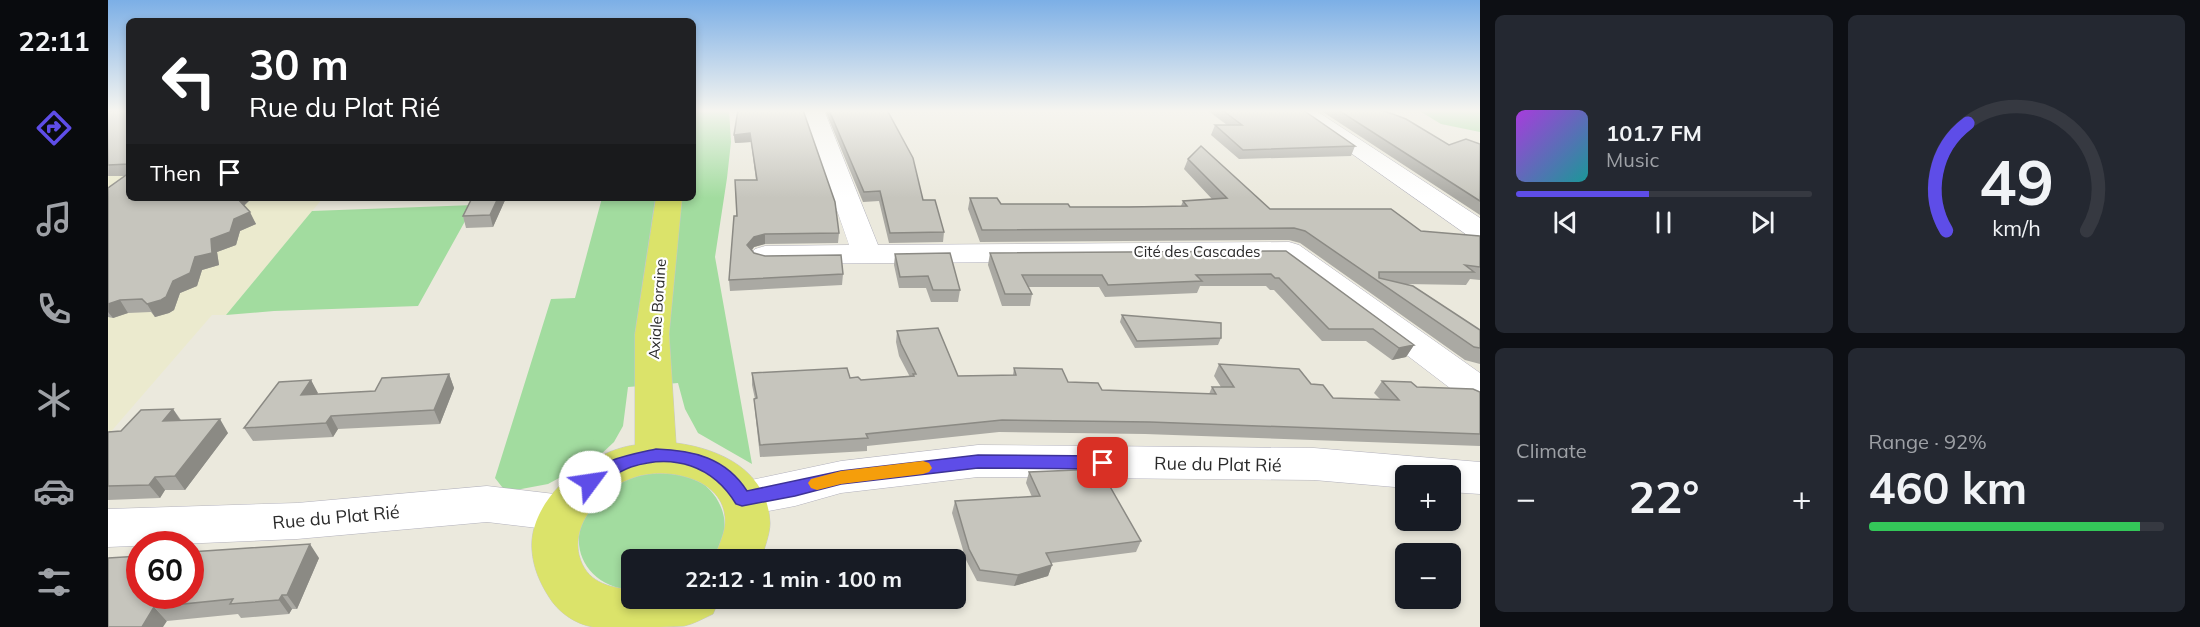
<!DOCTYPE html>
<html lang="en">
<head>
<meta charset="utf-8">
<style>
  :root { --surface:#171b24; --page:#242831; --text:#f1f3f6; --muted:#9ea1a6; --line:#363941; --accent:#5e4de8 }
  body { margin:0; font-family:Mulish,sans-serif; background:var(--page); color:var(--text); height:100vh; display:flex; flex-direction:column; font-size:22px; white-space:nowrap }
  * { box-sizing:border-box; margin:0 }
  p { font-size:20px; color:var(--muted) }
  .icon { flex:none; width:33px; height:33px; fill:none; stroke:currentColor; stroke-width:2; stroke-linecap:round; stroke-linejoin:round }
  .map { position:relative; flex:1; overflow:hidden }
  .panel { display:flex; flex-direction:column; gap:15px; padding:15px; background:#0d0f14; width:720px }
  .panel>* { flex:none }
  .top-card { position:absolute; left:18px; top:18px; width:570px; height:183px; border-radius:9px; box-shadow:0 3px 9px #0003; background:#202124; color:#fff; overflow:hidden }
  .buttons { position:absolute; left:1287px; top:465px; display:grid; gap:12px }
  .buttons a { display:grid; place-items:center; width:66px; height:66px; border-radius:9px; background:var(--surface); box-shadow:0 3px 9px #0003; font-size:30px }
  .speed { position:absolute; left:18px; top:531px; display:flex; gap:12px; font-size:30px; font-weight:700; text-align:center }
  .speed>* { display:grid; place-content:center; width:78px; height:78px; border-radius:50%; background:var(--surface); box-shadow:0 3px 9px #0003; line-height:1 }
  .speed .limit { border:9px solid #d22; background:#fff; color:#111 }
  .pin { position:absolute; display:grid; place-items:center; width:51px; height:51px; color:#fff; margin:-26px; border-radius:12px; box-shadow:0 3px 9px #0006 }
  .me { position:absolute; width:66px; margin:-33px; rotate:59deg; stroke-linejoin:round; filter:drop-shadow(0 0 4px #0008) }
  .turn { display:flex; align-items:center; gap:21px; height:126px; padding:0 24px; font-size:27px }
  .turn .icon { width:78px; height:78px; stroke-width:2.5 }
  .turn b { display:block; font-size:42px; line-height:51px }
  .then { display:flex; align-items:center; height:57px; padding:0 24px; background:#0003; gap:12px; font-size:22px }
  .big { font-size:45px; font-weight:700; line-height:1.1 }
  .panel .card { flex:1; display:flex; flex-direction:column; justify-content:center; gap:9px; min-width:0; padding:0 21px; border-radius:9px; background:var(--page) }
  .panel .dial { align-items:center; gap:0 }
  .dial svg { height:156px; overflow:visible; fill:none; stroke:var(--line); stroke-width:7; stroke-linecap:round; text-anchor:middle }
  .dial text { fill:var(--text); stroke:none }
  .song { display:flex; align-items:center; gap:18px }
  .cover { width:72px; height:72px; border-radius:9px; background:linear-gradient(135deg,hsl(280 70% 55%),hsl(180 70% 35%)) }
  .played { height:6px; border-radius:3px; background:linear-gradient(90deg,var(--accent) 45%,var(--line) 45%) }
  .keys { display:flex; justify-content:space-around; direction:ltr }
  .heat { display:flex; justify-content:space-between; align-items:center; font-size:33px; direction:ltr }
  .charge { height:9px; border-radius:4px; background:linear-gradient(90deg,#34c759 92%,var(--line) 0) }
  .panel .tiles { flex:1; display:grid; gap:15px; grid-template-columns:repeat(2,1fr) }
  .trip { position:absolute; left:513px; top:549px; width:345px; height:60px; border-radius:9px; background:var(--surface); box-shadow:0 3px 9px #0003; font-weight:700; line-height:60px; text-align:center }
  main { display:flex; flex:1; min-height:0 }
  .tabs { display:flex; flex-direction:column; width:108px; justify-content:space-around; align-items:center; background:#090b0e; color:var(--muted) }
  .tabs .icon { width:42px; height:42px }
  .tabs .active { color:var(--accent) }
  .tabs b { font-size:27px; color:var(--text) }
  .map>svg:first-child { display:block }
  .education { fill:#ebeace }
  .green { fill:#a2dc9f }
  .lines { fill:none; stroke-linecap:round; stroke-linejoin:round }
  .minor-casing { stroke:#b2b1bc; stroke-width:1 }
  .major-casing { stroke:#c8c8c8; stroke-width:1 }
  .minor { fill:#fff; fill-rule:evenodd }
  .major { fill:#dbe36a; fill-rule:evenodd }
  .wall { fill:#aaa9a3 }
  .shaded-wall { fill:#8b8a84 }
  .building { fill:#c6c5bd; stroke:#8b8a84; stroke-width:1.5 }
  .route { fill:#5e4de8; stroke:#3d3297; stroke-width:1.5 }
  .slow { fill:#f59e0b }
  .labels { text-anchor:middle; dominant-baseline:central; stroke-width:4.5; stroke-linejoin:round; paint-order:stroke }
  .street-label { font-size:15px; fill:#2a2a2a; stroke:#fff }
  .near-street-label { font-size:18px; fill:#2a2a2a; stroke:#fff }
</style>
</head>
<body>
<main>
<nav class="tabs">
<b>22:11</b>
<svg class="icon active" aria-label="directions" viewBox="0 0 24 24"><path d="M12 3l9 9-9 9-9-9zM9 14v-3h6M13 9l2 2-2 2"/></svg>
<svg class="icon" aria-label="music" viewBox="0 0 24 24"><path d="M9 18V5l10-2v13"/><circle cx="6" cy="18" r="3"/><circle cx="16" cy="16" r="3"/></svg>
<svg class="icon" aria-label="phone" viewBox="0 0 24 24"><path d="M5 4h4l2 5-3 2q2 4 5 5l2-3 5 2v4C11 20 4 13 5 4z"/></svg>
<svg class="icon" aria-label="climate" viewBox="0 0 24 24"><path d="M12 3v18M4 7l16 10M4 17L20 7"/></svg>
<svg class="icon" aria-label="car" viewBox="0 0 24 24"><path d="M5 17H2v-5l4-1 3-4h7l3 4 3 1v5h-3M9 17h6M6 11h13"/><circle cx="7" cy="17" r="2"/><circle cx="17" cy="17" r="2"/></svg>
<svg class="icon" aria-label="filters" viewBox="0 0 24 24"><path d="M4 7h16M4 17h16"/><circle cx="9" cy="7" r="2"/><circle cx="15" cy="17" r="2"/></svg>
</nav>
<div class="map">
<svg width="1372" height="627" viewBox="0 0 1372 627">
  <rect width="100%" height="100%" fill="#ebe9dd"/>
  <path class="education" d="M 0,110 L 21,110 L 21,198 L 215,198 L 118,315 L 104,315 L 0,435 Z"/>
  <path class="green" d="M 585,110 L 621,110 L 623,142 L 619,178 L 607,257 L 644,464 L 590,433 L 577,409 L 570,383 L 520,387 L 515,426 L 506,442 L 490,457 L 440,484 L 398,492 L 387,478 L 443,299 L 467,298 L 494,198 L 585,198 Z
    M 1310,110 L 1372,110 L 1372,132 L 1333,124 Z
    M 366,205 L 310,306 L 166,311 L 118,315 L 204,211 Z
    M 558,471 C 568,473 582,474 590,480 C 618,498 627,534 602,559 L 524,560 L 523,590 C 477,587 454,541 485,504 C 488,500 492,494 497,490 C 516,477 536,474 558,471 Z"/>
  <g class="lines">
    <defs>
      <path id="minor" d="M 694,110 L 716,110 L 770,245 L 1181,242 L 1191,245 L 1372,373 L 1372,405 L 1359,401 L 1174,260 L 657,264 L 647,261 L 642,255 L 647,249 L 657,246 L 741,245 Z
        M 1182,110 L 1207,110 L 1372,218 L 1372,239 L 1362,237 Z
        M 870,445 L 1206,448 L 1372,462 L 1372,494 L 1342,492 L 1342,476 L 1298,476 L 1298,488 L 1206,480 L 870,477 L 733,493 L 687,506 L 634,516 L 619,511 L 612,499 L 619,487 L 634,482 L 733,461 Z
        M 379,486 L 455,495 L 471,500 L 477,513 L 471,526 L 455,531 L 379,522 L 189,539 L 0,547 L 0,509 L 189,503 Z"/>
      <path id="major" d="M 548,198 L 574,198 L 561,334 L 568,443 C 613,449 660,471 662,523 C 662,534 656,549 653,560 L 606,560 C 609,549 616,536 617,525 C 621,479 561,466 527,477 C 510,482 499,493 487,505 C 474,518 467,537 471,555 C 478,582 499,587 524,590 L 524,598 L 612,598 L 605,614 C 596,618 586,624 576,626 C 561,627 541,627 526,627 C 513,627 498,627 485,627 C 467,624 450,612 441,597 C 432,583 425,567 424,550 C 420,499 481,451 527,445 L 527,334 Z"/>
    </defs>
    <use href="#minor" class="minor-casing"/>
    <use href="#major" class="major-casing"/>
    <use href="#minor" class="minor"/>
    <use href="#major" class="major"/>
  </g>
  <path class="wall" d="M 21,110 L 21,198 L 144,198 L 136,206 L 148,224 L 132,231 L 128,245 L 109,252 L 111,265 L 94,270 L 89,286 L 72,293 L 66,310 L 61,313 L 47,317 L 43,312 L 20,313 L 5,318 L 0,317 L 0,188 L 17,176 L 0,176 L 0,111 Z
    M 630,110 L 731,233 L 730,243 L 657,244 L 646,247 L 644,250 L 646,253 L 657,256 L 735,274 L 734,285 L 622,291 L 621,280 L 629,216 L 648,180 L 643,142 L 627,143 L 626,135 Z
    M 717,110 L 779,110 L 815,200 L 836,232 L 835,242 L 781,243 L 771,201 L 755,202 Z
    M 1099,110 L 1195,110 L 1247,146 L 1243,156 L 1131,159 L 1103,135 L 1107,125 L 1119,125 Z
    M 1212,110 L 1274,110 L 1341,145 L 1372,144 L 1372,215 Z
    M 1080,159 L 1162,209 L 1313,231 L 1372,236 L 1372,280 L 1362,279 L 1358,285 L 1298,284 L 1372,330 L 1372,364 L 1357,360 L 1192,243 L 1181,240 L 872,242 L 860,209 L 862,198 L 893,204 L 962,207 L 1073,206 L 1075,201 L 1104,199 L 1076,169 Z
    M 364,198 L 398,198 L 385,227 L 358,228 L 355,216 Z
    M 1178,251 L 1306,345 L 1298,357 L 1284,360 L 1258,341 L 1214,341 L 1166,290 L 1162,290 L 1158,286 L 1092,286 L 1089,293 L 997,297 L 991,287 L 920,287 L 924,294 L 922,306 L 894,306 L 880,265 L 882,253 Z
    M 787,254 L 852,290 L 850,302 L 823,302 L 818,288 L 791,288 L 786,265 Z
    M 1014,315 L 1113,338 L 1110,345 L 1027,348 L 1012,322 Z
    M 789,331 L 850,376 L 905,375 L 906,368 L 960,382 L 994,390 L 1101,394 L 1104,387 L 1113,387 L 1106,376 L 1111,364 L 1203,384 L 1225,398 L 1272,399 L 1266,393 L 1274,381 L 1309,387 L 1372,392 L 1372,446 L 1037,434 L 891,432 L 759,446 L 759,451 L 652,457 L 647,411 L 646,399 L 647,399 L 644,385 L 644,373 L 742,378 L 753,380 L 802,377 L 791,356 L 788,342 Z
    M 341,374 L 346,388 L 332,424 L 230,429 L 225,437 L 145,441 L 136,428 L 203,380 L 209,394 L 267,391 Z
    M 65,409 L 73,420 L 120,433 L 77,490 L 57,490 L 52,498 L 0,500 L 0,432 L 13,431 Z
    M 921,472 L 1033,541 L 1028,552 L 943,563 L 944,565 L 940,576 L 906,586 L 869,581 L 858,560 L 844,513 L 847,501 L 924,497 L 918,483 Z
    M 0,558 L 211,558 L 189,609 L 184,609 L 181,614 L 133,618 L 130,614 L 59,621 Z"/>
  <path class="shaded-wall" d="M 642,133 L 643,142 L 627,143 L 626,135 Z
    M 128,198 L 144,198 L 133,208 Z
    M 390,198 L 398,198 L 385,227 L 382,215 Z
    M 142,212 L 148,224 L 132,231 L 128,245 L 109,252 L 111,265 L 94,270 L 89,286 L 72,293 L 66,310 L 61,313 L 47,317 L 39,304 L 65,281 L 103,239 L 126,219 Z
    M 657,234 L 657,244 L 646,247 L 640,255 L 639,245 L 646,237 Z
    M 12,300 L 20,313 L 5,318 L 0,312 L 0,304 Z
    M 1306,345 L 1298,357 L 1284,360 L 1291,348 Z
    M 341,374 L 346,388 L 332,424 L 326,410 Z
    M 203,380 L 210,393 L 200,408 L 193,395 Z
    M 65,409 L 74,423 L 55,421 Z
    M 223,416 L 230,429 L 225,437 L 218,423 Z
    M 112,419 L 120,433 L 77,490 L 67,476 Z
    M 47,477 L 57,490 L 52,498 L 41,485 Z
    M 202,544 L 211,558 L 189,609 L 179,595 Z
    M 944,565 L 940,576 L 906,586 L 910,575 Z
    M 174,595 L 184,609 L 181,614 L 171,600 Z
    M 46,607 L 59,621 L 55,627 L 34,627 Z"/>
  <path class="building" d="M 21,110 L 21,164 L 0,165 L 0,111 Z
    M 630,110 L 695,110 L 727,202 L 731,233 L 657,234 L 646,237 L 639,245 L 646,253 L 657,256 L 733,255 L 735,274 L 621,280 L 626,216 L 629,216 L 627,180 L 649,180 L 642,133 L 626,135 Z
    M 721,110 L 779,110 L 805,158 L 815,200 L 827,200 L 836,232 L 782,233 L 772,191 L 756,192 Z
    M 1114,110 L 1195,110 L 1247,146 L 1135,150 L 1107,125 L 1134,125 Z
    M 1230,110 L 1274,110 L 1298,119 L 1341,145 L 1358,139 L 1372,144 L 1372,201 Z
    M 1093,146 L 1162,209 L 1283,209 L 1313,231 L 1372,236 L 1372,267 L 1357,265 L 1366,272 L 1271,272 L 1271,278 L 1305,286 L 1372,330 L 1372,348 L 1366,347 L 1197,231 L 1186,228 L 874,230 L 862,198 L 889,198 L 893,204 L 960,204 L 962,207 L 1021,207 L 1079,206 L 1075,201 L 1119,198 L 1080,159 Z
    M 21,173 L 21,198 L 129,198 L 142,212 L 126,219 L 122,232 L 103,239 L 104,253 L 87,257 L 82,273 L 65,281 L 58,297 L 53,300 L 39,304 L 34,299 L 12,300 L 0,304 L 0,188 Z
    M 364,198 L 390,198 L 382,215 L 355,216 Z
    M 1178,251 L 1306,345 L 1291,348 L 1265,329 L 1221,329 L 1171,278 L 1167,278 L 1163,274 L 1088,275 L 1094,281 L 1000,285 L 994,275 L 914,275 L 924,294 L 897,294 L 882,253 Z
    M 842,253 L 852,290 L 825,290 L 820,276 L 792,277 L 787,254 Z
    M 1014,315 L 1113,323 L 1113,338 L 1029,341 Z
    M 830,328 L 850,376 L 908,375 L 906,368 L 954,369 L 960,382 L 990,383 L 994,390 L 1108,394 L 1104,387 L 1126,387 L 1111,364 L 1191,369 L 1203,384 L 1215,385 L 1225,398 L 1291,400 L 1274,381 L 1303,382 L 1309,387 L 1365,389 L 1372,392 L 1372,434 L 1042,422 L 894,420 L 758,434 L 760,438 L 652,445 L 646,399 L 649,398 L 644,373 L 739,368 L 742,378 L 750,377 L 753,380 L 806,376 L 805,374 L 808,374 L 793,344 L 789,331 Z
    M 341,374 L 326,410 L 223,416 L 218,423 L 136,428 L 171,382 L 203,380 L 193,395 L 267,391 L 274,378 Z
    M 65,409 L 55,421 L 112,419 L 67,476 L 47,477 L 41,485 L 0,486 L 0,432 L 13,431 L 33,410 Z
    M 992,469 L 1033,541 L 938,553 L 944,565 L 910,575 L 872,570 L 861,549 L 847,501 L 932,496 L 921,472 Z
    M 202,544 L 179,595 L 174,595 L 171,600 L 122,604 L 125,599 L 46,607 L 34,627 L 0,627 L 0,558 L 32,556 L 32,596 L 82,596 L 82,552 Z"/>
  <linearGradient id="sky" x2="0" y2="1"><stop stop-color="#7cafe6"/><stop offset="0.56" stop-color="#f6f5f0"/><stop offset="1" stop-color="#f6f5f0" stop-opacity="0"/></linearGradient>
  <rect width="1372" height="198" fill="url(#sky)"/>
  <path class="route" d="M 548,449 C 585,450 618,458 639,491 L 733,471 L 870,455 L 995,456 L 1001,458 L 1003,463 L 1001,467 L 995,469 L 870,468 L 733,484 L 687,496 L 634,506 L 628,504 C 605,466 566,453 523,467 C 508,472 496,484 482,489 L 476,487 L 473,482 C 484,461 526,454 548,449 Z"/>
  <path class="slow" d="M 815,461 L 821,463 L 824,468 L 821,472 L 815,474 L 733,484 L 709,490 L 703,488 L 700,483 L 703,479 L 733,471 Z"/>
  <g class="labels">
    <g class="street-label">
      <text x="1089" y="251">Cité des Cascades</text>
      <text transform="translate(549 309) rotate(-86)">Axiale Boraine</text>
    </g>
    <g class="near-street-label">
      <text transform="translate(1110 464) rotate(1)">Rue du Plat Rié</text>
      <text transform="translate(228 517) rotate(-5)">Rue du Plat Rié</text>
    </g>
  </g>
</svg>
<div class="buttons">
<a>+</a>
<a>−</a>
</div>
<div class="speed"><div class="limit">60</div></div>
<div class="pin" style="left:995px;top:463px;background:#d93025"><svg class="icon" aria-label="arrive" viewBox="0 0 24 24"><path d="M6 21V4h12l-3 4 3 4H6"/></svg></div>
<svg class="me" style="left:482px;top:482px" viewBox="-20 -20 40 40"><circle r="19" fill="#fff"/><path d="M0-13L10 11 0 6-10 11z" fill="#5e4de8"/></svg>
<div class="trip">22:12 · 1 min · 100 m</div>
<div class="top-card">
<div class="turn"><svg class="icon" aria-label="left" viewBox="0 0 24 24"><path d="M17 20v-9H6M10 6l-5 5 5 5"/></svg><div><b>30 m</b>Rue du Plat Rié</div></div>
<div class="then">Then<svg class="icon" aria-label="arrive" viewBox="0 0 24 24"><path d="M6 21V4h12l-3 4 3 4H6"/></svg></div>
</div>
</div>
<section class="panel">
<div class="tiles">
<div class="card">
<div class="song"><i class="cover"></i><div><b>101.7 FM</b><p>Music</p></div></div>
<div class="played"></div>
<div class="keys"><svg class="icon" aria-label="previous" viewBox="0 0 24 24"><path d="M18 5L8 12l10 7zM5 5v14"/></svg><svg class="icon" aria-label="pause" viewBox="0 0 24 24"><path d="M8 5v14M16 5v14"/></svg><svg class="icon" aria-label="next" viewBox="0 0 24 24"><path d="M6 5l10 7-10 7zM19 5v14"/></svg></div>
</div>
<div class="card dial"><svg viewBox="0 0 100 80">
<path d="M14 69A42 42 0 1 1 86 69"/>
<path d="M14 69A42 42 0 0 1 25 14" stroke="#5e4de8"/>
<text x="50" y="56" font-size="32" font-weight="700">49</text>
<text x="50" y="72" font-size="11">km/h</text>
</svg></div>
<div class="card"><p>Climate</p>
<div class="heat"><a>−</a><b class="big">22°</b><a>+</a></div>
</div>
<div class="card"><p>Range · 92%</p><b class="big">460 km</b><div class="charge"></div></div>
</div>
</section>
</main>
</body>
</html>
